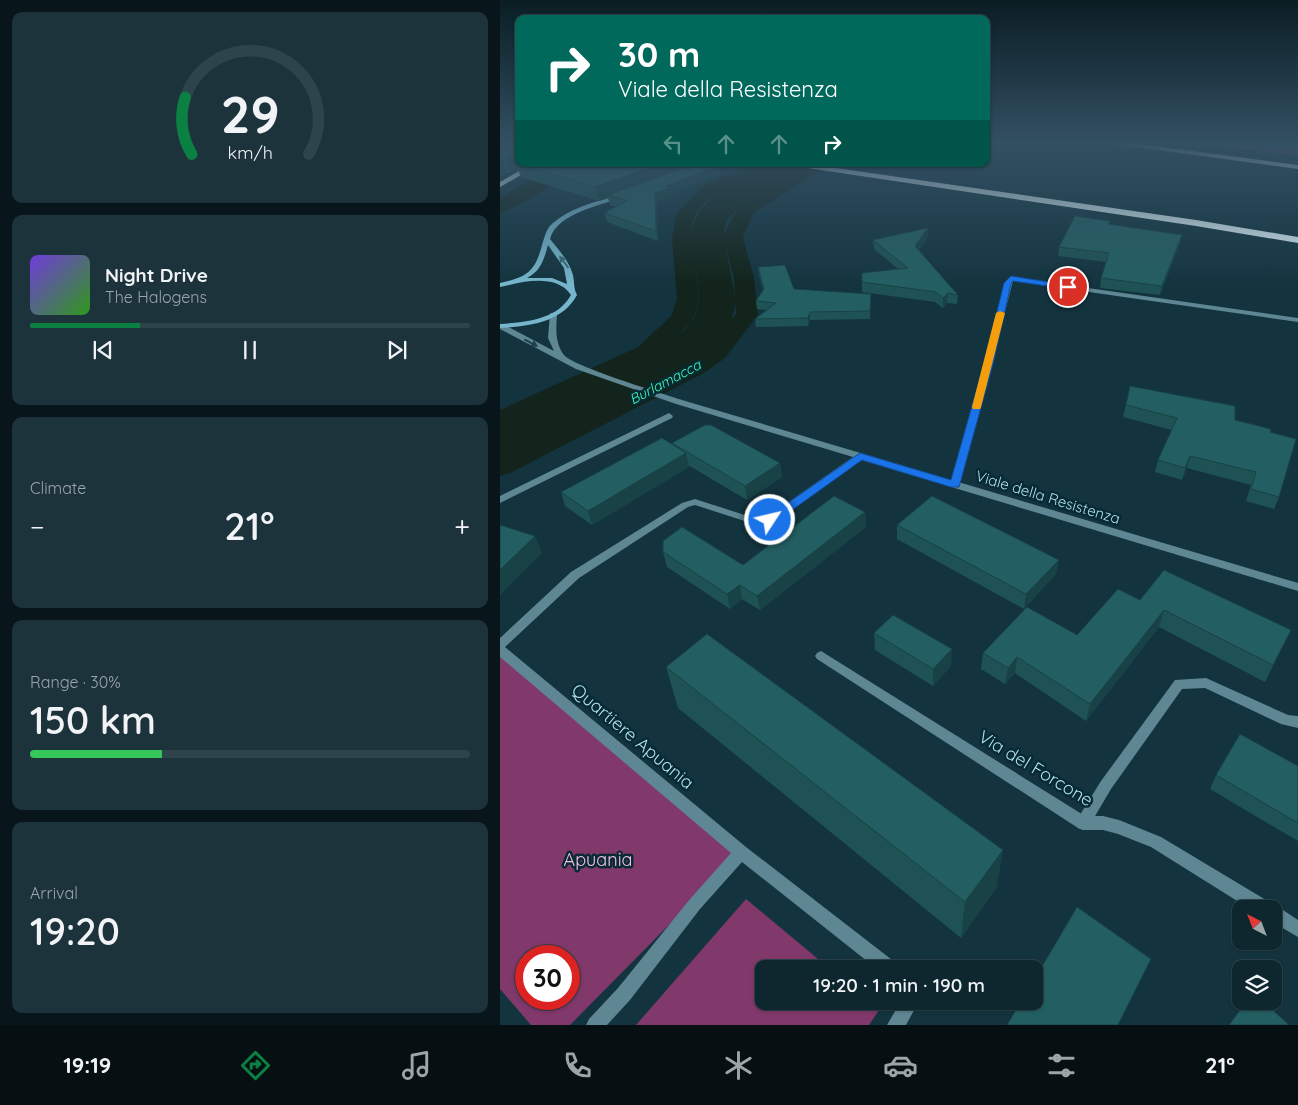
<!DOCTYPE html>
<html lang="en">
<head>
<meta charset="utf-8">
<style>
  :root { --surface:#0e272f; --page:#1c333b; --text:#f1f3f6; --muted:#9ba5aa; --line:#2e444b; --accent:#0b8043 }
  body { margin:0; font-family:Quicksand,sans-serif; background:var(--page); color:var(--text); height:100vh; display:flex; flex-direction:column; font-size:19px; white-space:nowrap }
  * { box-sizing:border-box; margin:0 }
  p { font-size:16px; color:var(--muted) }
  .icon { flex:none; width:28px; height:28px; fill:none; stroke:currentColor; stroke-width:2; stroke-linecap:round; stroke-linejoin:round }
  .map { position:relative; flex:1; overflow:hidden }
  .side { display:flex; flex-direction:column; gap:12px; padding:12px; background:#08151a; width:500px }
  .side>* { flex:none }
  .hud { position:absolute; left:15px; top:15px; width:475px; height:152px; border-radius:10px; box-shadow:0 1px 4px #0004,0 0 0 1px var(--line); background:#00695c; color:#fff; overflow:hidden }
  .needle { width:32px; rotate:318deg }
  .controls { position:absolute; left:732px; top:900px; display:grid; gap:10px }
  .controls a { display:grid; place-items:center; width:50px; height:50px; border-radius:10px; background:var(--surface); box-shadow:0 1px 4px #0004,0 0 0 1px var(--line); font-size:25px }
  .speed { position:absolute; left:15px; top:945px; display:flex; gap:10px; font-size:25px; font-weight:700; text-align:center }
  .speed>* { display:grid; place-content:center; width:65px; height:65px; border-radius:50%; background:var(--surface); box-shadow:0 1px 4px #0004,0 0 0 1px var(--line); line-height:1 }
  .speed .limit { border:8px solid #d22; background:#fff; color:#111 }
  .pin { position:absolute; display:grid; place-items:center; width:42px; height:42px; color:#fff; margin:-21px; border:2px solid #fff; border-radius:50%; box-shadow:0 1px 5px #0007 }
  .me { position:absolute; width:55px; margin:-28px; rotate:55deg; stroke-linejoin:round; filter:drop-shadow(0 0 4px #0008) }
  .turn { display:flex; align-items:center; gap:18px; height:105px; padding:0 20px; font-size:22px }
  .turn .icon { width:65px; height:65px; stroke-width:2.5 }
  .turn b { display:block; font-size:35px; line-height:42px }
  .lanes { display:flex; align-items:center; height:48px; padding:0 20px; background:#0003; justify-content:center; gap:25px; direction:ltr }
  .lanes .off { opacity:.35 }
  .big { font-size:38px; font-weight:600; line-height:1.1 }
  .side .tile { flex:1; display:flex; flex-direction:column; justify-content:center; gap:8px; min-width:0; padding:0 18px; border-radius:10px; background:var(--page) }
  .side .dial { align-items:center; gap:0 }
  .dial svg { height:130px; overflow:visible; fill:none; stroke:var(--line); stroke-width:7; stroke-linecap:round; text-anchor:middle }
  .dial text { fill:var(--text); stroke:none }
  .song { display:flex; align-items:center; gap:15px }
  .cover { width:60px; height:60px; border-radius:8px; background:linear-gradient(135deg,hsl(260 70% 55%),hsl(110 70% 35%)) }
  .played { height:5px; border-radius:2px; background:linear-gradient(90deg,var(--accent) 25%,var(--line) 25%) }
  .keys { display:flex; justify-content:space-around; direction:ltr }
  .heat { display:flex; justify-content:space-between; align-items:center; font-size:28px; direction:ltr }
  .charge { height:8px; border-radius:4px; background:linear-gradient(90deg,#34c759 30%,var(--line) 0) }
  .trip { position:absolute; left:255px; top:960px; width:288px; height:50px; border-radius:10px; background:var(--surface); box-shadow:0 1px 4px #0004,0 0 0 1px var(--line); font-weight:600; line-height:50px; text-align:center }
  .dock { display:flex; height:80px; justify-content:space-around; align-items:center; background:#061013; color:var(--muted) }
  .dock .icon { width:35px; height:35px }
  .dock .current { color:var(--accent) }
  .dock b { font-size:22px; color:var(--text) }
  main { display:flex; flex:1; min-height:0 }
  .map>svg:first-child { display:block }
  .green { fill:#81386a; fill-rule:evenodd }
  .water { fill:#12241b }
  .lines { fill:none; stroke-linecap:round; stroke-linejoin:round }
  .canal { fill:#12241b; fill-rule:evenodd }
  .river { fill:#12241b; fill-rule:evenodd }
  .lane { fill:#5e8693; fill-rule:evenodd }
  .street { fill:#5e8693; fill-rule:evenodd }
  .secondary { fill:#76b6cc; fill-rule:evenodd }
  .highway { fill:#dff1f7; fill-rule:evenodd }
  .wall { fill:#1e5254 }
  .shaded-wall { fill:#184245 }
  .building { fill:#235f62; stroke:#184245 }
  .oneway { fill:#396978 }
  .oneway2 { fill:#1d414c }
  .route { fill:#1a73e8; stroke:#114b97 }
  .slow { fill:#f59e0b }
  .labels { text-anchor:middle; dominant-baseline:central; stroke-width:5; stroke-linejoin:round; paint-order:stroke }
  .far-water-label { font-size:14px; font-style:italic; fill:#42feb1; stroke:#072a34 }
  .street-label { font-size:15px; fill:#b0dfef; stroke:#072a34 }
  .near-street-label { font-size:18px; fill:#b0dfef; stroke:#072a34 }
  .near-park-label { font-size:18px; fill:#f5c1e2; stroke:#072a34 }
</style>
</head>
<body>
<main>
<section class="side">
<div class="tile dial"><svg viewBox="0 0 100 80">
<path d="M14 69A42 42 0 1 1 86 69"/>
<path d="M14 69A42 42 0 0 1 10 34" stroke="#0b8043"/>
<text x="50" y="56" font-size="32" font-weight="700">29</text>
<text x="50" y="72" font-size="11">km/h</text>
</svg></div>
<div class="tile">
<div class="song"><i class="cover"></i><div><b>Night Drive</b><p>The Halogens</p></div></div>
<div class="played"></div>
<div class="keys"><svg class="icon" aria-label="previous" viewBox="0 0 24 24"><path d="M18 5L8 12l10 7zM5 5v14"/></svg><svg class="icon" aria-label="pause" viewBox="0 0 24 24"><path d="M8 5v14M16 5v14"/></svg><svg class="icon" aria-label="next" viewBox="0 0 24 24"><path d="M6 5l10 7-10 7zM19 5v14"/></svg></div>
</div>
<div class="tile"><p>Climate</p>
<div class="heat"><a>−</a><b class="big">21°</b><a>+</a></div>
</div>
<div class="tile"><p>Range · 30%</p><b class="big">150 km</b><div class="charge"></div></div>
<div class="tile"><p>Arrival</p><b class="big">19:20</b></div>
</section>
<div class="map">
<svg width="798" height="1025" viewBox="0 0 798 1025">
  <rect width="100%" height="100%" fill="#13343f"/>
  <path class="green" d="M 690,142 L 798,142 L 798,156 Z
    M 0,650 L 241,852 L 70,1025 L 31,1025 L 0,989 ZM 26,956 L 69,956 L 69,999 L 26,999 Z
    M 246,899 L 330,969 L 264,969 L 264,1001 L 369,1001 L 379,1010 L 369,1025 L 136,1025 Z"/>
  <path class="water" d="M 79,164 C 54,184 30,201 0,213 L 0,198 L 47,170 Z"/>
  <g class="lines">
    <path class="canal" d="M 254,164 L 275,164 L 273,167 C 248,179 209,190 195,215 C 188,228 195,266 197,281 C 199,295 200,309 191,322 L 156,357 L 10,426 L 0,428 L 0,410 L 138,347 L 172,315 L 177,298 L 172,239 L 176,215 L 203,186 Z
      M 310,164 L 329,164 L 327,167 L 254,212 L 243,237 L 254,278 L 258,315 L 225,358 L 204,373 L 10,473 L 0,476 L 0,455 L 186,363 L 207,348 L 236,314 L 234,278 L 223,237 L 237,209 L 240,205 Z"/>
    <path class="river" d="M 274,164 L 309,164 L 305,170 L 247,201 L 227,219 L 224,232 L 225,245 L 236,302 L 231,322 L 211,348 L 188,367 L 17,452 L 0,457 L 0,424 C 33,408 66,392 99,377 C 131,362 171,349 193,320 C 200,310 199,295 198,283 C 195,267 189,248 192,231 C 199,194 244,178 274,164 Z"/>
    <path class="lane" d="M 511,277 L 798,318 L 798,322 L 513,281 L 460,484 L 455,487 L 452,486 L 450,484 L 484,364 L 505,283 Z
      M 706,678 L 788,715 L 798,716 L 798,728 L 781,724 L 705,688 L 682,689 L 611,789 L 588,828 L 583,830 L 578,828 L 576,823 L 578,818 L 601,781 L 675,680 Z"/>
    <path class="street" d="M 763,142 L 778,142 L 798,146 L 798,148 Z
      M 50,313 L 57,315 C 56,329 55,343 64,355 C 72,366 164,394 182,400 L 798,583 L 798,591 L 361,460 L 274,522 L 257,525 L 195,505 L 188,507 L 79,578 L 5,647 L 246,847 L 396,963 L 398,969 L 377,969 L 242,862 L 200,909 L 130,1000 L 107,1025 L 86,1025 L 89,1019 L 118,988 L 190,899 L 231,853 L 0,657 L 0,638 L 71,572 L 182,503 L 195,499 L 257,519 L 267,517 L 353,457 L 176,404 L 76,369 L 0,329 L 0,324 L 3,324 L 54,351 L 48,338 Z
      M 169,413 L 173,416 L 172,418 L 0,503 L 0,496 Z
      M 321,651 L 585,816 L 603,816 L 619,820 L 661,837 L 771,903 L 772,907 L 780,908 L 798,920 L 798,937 L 774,923 L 774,909 L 750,909 L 651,847 L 618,834 L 603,830 L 583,830 L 578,828 L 317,659 L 315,656 L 317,653 Z
      M 401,1001 L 419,1001 L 406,1025 L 387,1025 Z"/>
    <path class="secondary" d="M 122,194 L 125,196 L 124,197 C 102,205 57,213 50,239 C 58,249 68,260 72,272 C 75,280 73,288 77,295 C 62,323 29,326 0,328 L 0,324 C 26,322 57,320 71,295 C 56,273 22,282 0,287 L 0,283 C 27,277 35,272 42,245 C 44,239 45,233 49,227 C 67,208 98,201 122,194 ZM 48,245 L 64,268 L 67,284 L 52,278 L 27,278 C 41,271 44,259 48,245 Z"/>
    <path class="highway" d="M 600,142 L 624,142 L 798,165 L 798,169 Z
      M 31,164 L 40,164 L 0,187 L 0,182 Z
      M 290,164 L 308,164 L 696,220 L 798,237 L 798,243 L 696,226 L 294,166 Z"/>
  </g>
  <path class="wall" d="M 0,142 L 19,164 L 193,164 L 193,165 L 220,175 L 171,193 L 172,197 L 157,202 L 158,241 L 107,222 L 104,213 L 117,207 L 110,205 L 108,198 L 99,201 L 21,177 L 18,169 L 10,174 L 7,173 L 0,176 Z
    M 610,221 L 609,224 L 682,235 L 680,244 L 660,295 L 600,288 L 601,278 L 606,262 L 558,256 L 559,247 Z
    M 428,228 L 428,237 L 419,250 L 458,295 L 457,304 L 447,303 L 443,308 L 435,302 L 362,292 L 362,273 L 398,269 L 374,249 L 373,240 Z
    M 258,267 L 294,289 L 371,301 L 370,319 L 310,320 L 308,326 L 256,327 L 255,319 L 267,310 L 257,309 L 256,301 L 263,290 L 259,275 Z
    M 630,386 L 735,420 L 770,432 L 779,497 L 774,509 L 746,501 L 751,485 L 687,468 L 682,480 L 655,472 L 658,460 L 672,430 L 623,417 Z
    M 172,443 L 280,463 L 282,477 L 247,500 L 188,465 L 189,467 L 92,525 L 65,506 L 61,492 L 172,445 Z
    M 365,512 L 366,527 L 260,610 L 242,599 L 230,609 L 167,567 L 163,552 L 243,565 Z
    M 397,525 L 559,560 L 556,574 L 524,609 L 397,539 Z
    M 640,600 L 791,630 L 765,682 L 659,627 L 586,721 L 515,673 L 505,684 L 481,669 L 483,653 L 577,635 Z
    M 374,633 L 451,666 L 433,686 L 375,650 Z
    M 166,667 L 497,887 L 461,938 L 178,708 Z
    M 798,766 L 798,841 L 710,789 L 716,775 Z"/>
  <path class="shaded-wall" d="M 19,153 L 19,164 L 16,163 L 18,169 L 10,174 L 6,160 Z
    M 3,159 L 7,173 L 0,176 L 0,160 Z
    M 161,164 L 193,164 L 193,167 L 108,195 L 108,198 L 99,201 L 95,187 Z
    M 219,166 L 220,175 L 171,193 L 172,197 L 157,202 L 158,241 L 156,231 L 155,193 L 165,186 Z
    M 428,228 L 428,237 L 415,255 L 415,246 Z
    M 682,235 L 680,244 L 660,295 L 662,286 Z
    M 448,293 L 447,303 L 443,308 L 443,298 Z
    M 310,312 L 310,320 L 308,326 L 308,318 Z
    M 186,453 L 189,467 L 92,525 L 88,511 Z
    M 690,456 L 687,468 L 682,480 L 685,468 Z
    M 280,463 L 282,477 L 247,500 L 245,486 Z
    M 365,512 L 366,527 L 260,610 L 257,596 Z
    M 35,536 L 42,553 L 0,595 L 0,570 Z
    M 559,560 L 556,574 L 524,609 L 526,594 Z
    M 240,585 L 242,599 L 230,609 L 227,594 Z
    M 664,610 L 659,627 L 586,721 L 590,704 Z
    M 791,630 L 783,647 L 765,682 L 773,665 Z
    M 452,649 L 451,666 L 433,686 L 433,669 Z
    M 517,657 L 515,673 L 505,684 L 508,668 Z
    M 503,850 L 497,887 L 461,938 L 465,902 Z"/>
  <path class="building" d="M 0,142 L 19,142 L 19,153 L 6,160 L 3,159 L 0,160 Z
    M 19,162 L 19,164 L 161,164 L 95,187 L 16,163 Z
    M 195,164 L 211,164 L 219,166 L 165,186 L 170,188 L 155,193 L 156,231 L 104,213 L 127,201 L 108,195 Z
    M 575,216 L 610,221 L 608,224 L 682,235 L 662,286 L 601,278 L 609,253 L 559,247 Z
    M 428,228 L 415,246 L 458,295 L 448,293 L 443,298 L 436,292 L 362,282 L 362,273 L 408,268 L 373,240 Z
    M 285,265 L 294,289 L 371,294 L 370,311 L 310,312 L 308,318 L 255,319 L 276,303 L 256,301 L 264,289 L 258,267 Z
    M 630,386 L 735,406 L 735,420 L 771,429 L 770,432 L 796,439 L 779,497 L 751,489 L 756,472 L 690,456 L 685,468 L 658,460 L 677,418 L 626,405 Z
    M 205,425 L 211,425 L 280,463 L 245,486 L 172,443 Z
    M 162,438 L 186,453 L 88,511 L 61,492 Z
    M 334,496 L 365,512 L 257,596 L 240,585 L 227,594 L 163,552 L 163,541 L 182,527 L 243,565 Z
    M 432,496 L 559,560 L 526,594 L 397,525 Z
    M 0,525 L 35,536 L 0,570 Z
    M 664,570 L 791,630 L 773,665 L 664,610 L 590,704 L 517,657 L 508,668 L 483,653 L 527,607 L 577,635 L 618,589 L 640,600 Z
    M 393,615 L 452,649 L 433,669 L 374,633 Z
    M 207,634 L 503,850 L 465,902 L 166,667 Z
    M 740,734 L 798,766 L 798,823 L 716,775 Z
    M 577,907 L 651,959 L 618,1025 L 507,1025 L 521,1001 L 534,1001 L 534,980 Z
    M 747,1001 L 763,1001 L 789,1025 L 729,1025 Z"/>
  <defs><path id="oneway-solid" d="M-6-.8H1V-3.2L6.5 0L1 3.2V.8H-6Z" transform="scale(1.25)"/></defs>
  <use class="oneway" href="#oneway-solid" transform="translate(64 262) rotate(-127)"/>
  <use class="oneway2" href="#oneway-solid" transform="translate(31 343) rotate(28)"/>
  <linearGradient id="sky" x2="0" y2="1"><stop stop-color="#0a1d23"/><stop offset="0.5" stop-color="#335063"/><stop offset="1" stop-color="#335063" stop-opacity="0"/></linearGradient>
  <rect width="798" height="286" fill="url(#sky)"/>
  <path class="route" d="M 511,276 L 568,285 L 572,287 L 568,289 L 513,281 L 511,284 L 493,364 L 459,487 L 451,487 L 362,460 L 274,523 L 266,523 L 264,520 L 266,518 L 360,453 L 451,480 L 484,364 L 504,283 Z"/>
  <path class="slow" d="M 500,311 L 505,313 L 481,407 L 480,409 L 473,409 L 472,407 L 496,313 Z"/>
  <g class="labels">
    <g class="far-water-label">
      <text transform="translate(165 382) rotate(-28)">Burlamacca</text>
    </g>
    <g class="street-label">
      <text transform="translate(548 497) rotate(17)">Viale della Resistenza</text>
    </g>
    <g class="near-street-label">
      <text transform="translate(133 736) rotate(40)">Quartiere Apuania</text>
      <text transform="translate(536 768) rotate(31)">Via del Forcone</text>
    </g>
    <g class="near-park-label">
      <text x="98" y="859">Apuania</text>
    </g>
  </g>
</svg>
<div class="controls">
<a><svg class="needle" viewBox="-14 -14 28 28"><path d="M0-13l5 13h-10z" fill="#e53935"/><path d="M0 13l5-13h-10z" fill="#9ba5aa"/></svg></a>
<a><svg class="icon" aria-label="layers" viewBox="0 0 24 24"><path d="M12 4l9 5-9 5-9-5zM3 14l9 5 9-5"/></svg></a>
</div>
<div class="speed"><div class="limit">30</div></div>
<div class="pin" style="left:568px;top:287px;background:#d93025"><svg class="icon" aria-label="arrive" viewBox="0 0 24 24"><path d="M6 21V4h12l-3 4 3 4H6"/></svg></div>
<svg class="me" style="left:270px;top:520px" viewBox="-20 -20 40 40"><circle r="17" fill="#1a73e8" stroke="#fff" stroke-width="3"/><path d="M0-11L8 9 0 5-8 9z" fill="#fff"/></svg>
<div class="trip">19:20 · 1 min · 190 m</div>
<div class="hud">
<div class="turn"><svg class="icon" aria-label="right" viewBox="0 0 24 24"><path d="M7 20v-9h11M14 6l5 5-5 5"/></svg><div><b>30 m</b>Viale della Resistenza</div></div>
<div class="lanes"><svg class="icon off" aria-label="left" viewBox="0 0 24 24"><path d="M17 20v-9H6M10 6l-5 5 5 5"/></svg><svg class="icon off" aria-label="ahead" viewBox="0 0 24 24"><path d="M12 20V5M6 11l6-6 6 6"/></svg><svg class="icon off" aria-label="ahead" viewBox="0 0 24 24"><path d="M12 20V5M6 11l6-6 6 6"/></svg><svg class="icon" aria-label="right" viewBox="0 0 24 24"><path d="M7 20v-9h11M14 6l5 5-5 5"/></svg></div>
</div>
</div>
</main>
<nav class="dock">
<b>19:19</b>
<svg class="icon current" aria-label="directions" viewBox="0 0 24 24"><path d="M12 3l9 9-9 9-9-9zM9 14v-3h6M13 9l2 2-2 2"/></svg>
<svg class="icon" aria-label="music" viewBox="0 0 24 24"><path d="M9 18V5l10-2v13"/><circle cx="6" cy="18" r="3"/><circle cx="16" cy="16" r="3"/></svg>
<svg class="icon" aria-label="phone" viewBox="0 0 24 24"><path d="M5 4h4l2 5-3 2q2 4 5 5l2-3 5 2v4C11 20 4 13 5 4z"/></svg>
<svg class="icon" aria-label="climate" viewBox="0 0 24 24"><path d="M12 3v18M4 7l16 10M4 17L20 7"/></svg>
<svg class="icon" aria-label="car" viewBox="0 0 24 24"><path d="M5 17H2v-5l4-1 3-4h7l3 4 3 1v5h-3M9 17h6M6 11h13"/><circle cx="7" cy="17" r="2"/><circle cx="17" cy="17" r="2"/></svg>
<svg class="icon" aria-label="filters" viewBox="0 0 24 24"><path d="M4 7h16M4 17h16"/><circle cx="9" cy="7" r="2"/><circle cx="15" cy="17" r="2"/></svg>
<b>21°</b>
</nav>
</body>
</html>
